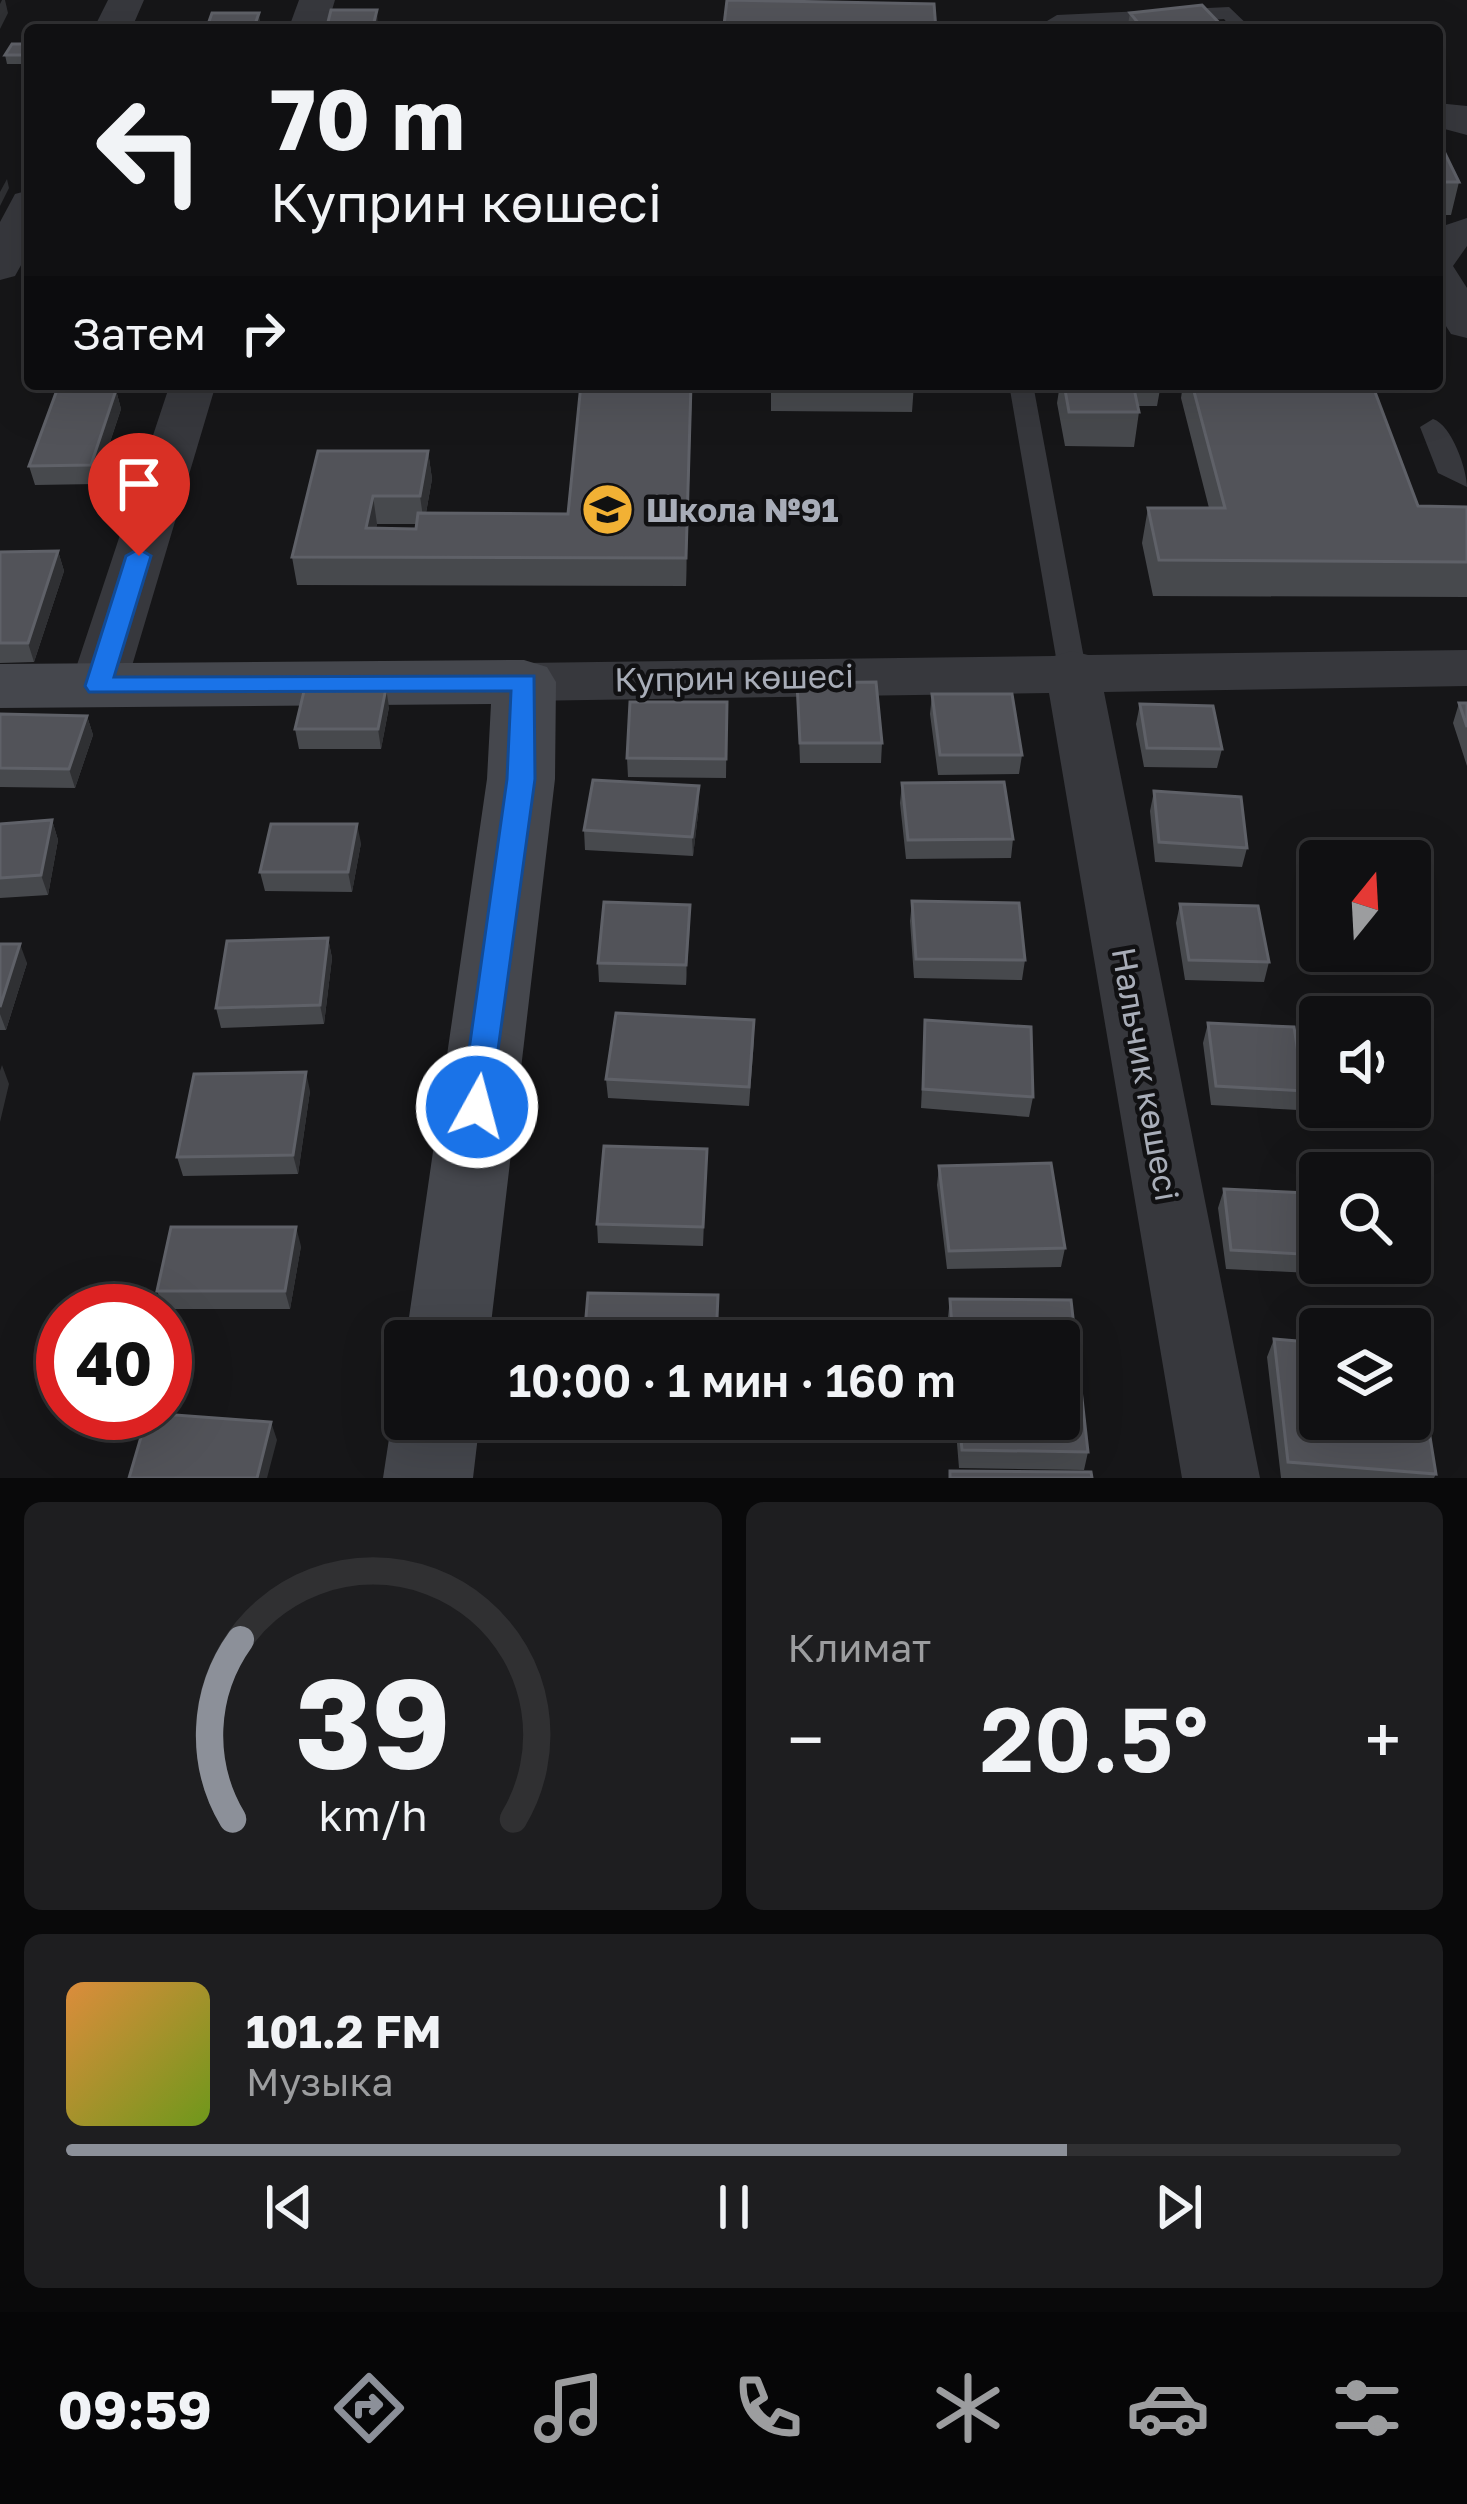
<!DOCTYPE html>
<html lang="ru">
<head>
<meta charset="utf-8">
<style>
  :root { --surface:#101012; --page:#1e1e20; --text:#f1f3f6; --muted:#9c9d9f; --line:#303032; --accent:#8c9099 }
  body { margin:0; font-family:"Golos Text",sans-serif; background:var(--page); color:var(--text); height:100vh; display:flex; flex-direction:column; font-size:45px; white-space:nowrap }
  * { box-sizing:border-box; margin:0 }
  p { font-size:39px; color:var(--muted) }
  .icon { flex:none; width:66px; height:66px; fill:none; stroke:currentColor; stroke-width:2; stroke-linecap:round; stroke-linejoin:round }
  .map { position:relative; height:1478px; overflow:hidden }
  .panel { display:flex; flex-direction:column; gap:24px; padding:24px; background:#09090a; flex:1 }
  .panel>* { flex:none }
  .top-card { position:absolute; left:24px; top:24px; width:1419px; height:366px; border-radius:12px; box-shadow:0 12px 48px #0002,0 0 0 3px var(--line); background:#101012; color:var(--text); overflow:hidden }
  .needle { width:78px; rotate:18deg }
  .buttons { position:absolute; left:1299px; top:840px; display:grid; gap:24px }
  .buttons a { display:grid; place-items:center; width:132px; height:132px; border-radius:12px; background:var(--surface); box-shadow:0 12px 48px #0002,0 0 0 3px var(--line); font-size:60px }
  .speed { position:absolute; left:36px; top:1284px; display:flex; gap:24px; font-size:60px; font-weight:700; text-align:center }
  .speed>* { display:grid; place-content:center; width:156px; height:156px; border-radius:50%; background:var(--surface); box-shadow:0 12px 48px #0002,0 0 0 3px var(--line); line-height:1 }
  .speed .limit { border:18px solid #d22; background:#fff; color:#111 }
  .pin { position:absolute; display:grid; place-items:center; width:102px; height:102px; color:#fff; margin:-123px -51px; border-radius:50% 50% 50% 0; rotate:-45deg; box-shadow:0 0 12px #0007 }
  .pin .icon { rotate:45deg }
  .me { position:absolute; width:132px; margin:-66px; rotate:7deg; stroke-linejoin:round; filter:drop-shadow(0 0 9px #0008) }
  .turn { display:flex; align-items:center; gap:42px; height:252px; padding:0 48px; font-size:54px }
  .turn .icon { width:156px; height:156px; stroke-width:2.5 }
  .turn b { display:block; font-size:84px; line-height:102px }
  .then { display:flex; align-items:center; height:114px; padding:0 48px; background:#0003; gap:24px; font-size:45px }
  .big { font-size:90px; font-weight:600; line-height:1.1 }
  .panel .card { flex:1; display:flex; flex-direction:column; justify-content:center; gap:18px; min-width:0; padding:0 42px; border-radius:18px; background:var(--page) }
  .panel .dial { align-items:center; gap:0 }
  .dial svg { height:312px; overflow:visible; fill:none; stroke:var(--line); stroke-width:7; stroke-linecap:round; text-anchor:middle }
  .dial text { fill:var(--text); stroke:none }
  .song { display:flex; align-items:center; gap:36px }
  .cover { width:144px; height:144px; border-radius:18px; background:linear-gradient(135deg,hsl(30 70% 55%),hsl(80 70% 35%)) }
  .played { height:12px; border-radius:6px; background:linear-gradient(90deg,var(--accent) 75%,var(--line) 75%) }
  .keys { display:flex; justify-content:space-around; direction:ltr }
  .heat { display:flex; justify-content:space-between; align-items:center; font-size:66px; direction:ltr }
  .panel .tiles { flex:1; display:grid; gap:24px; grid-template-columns:1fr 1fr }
  .card:last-child { grid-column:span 2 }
  .trip { position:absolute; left:384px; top:1320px; width:696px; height:120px; border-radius:12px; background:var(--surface); box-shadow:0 12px 48px #0002,0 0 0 3px var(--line); font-weight:600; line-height:120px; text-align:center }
  .dock { display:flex; height:192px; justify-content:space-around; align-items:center; background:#060607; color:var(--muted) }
  .dock .icon { width:84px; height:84px }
  .dock .active { color:var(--accent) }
  .dock b { font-size:54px; color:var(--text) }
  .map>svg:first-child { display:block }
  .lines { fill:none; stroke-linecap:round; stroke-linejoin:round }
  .lane { fill:#37383d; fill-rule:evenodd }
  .street { fill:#37383d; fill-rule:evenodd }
  .secondary { fill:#45474d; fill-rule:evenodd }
  .wall { fill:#47494d; fill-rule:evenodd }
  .shaded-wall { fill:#2f3033 }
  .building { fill:#525359; stroke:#5f6168; stroke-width:3 }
  .route { fill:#1a73e8; stroke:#114b97; stroke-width:3 }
  .labels { text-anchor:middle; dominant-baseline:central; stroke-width:9; stroke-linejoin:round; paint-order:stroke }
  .poi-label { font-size:33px; font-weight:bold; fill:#a8adb8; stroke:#111113; text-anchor:start }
  .street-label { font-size:33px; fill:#a8adb8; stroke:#111113 }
</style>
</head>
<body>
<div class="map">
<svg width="1467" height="1478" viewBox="0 0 1467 1478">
  <rect width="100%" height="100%" fill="#161618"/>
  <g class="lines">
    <path class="lane" d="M 1229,7 L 1253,30 L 1233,30 L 1224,19 L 1068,30 L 1048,30 L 1047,21 L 1057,15 Z
      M 1009,384 L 1033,384 L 1086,669 L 1072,679 L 1058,669 Z
      M 1433,419 C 1452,425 1467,470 1467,487 L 1438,473 L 1420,427 Z"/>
    <path class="street" d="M 108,0 L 144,0 L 131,30 L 93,30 Z
      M 299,0 L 335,0 L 326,30 L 288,30 Z
      M 1437,103 L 1467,106 L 1467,135 L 1437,127 Z
      M 30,190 L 30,249 L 15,276 L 0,280 L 0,222 L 15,194 Z
      M 1467,218 L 1467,246 L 1453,266 L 1467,288 L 1467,338 L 1451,334 L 1437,312 L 1437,228 Z
      M 170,384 L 216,384 L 126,686 L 118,699 L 98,705 L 78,699 L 70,686 Z
      M 1467,650 L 1467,686 L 1104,692 L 1260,1478 L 1182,1478 L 1049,693 L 524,701 L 504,695 L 496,682 L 504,669 L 524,663 L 1054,656 L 1072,651 L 1088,655 Z"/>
    <path class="secondary" d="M 524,660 L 547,667 L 556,682 L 555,779 L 489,1341 L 405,1345 L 487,779 L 491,704 L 0,708 L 0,664 Z
      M 405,1390 L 405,1419 L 480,1419 L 473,1478 L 383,1478 L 392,1419 Z"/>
  </g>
  <path class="wall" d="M 727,0 L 936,30 L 724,30 Z
    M 1130,13 L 1226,30 L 1127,30 Z
    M 30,44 L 30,64 L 7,64 L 5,55 Z
    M 1437,137 L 1459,182 L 1451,215 L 1437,215 Z
    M 692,384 L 686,586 L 297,585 L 292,557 L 428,451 L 432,479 L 426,513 L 568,514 ZM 377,524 L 417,524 L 416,529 L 376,528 Z
    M 771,384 L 914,384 L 912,412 L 771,411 Z
    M 1060,384 L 1161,384 L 1157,406 L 1138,406 L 1139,412 L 1134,447 L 1065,446 L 1057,403 Z
    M 1183,384 L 1372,384 L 1418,506 L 1467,507 L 1467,597 L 1153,596 L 1142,543 L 1148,508 L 1209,508 L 1181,398 Z
    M 116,390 L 121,409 L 96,484 L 35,485 L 29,466 Z
    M 58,551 L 64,571 L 34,662 L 0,663 L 0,552 Z
    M 797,683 L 882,743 L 881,763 L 800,763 Z
    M 932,694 L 1022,755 L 1019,774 L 938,775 L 930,714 Z
    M 727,702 L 726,778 L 628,777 L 627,758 Z
    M 1459,703 L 1467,703 L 1467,766 L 1453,723 Z
    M 1140,704 L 1222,749 L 1217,768 L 1144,767 L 1136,724 Z
    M 389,707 L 381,749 L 299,749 L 295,729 Z
    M 0,714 L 87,716 L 93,735 L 75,788 L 0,787 Z
    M 902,783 L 1013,839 L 1011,858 L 906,859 L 900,803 Z
    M 1154,791 L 1247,848 L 1242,867 L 1155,862 L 1150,811 Z
    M 699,806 L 693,856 L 585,850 L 584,830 Z
    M 52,820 L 58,840 L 48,895 L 0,898 L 0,824 Z
    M 361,843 L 352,892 L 265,891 L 260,872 Z
    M 912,901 L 1025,960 L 1022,980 L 914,978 L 910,921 Z
    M 1180,904 L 1269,962 L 1264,982 L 1185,980 L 1176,923 Z
    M 690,905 L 686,985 L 599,982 L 598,963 Z
    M 328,938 L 332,958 L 324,1024 L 221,1028 L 216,1008 Z
    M 0,944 L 27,963 L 6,1030 L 0,1030 Z
    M 925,1020 L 1033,1097 L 1029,1117 L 921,1108 Z
    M 1208,1023 L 1304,1091 L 1298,1110 L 1211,1105 L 1203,1043 Z
    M 754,1040 L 749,1106 L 608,1098 L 606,1079 Z
    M 310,1091 L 298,1174 L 183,1176 L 177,1157 Z
    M 707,1149 L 703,1246 L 598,1243 L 597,1224 Z
    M 939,1166 L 1065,1248 L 1061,1267 L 947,1269 L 937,1185 Z
    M 1224,1189 L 1318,1255 L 1311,1273 L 1226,1269 L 1218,1208 Z
    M 301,1246 L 290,1309 L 164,1309 L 157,1291 Z
    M 950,1299 L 1071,1300 L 1088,1452 L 1084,1470 L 959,1468 L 955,1419 L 1059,1419 L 1059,1341 L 949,1341 L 948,1317 Z
    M 1274,1339 L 1436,1474 L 1434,1478 L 1281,1478 L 1267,1357 Z"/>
  <path class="shaded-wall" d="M 2,0 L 5,0 L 8,13 L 0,29 L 0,4 Z
    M 377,10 L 378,30 L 372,30 Z
    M 259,13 L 261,30 L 253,30 Z
    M 7,179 L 9,188 L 0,206 L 0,192 Z
    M 691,384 L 692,384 L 686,586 L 686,558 Z
    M 116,390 L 121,409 L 96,484 L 91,465 Z
    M 428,451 L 432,479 L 424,524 L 420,496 Z
    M 373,496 L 377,524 L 370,556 L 366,528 Z
    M 58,551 L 64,571 L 34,662 L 28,643 Z
    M 386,688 L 389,707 L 381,749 L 378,729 Z
    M 87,716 L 93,735 L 75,788 L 69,769 Z
    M 699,786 L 699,806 L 693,856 L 692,837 Z
    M 52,820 L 58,840 L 48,895 L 41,875 Z
    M 357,824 L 361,843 L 352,892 L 348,872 Z
    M 690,905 L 690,924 L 686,985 L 686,965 Z
    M 328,938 L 332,958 L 324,1024 L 320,1005 Z
    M 20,944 L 27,963 L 6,1030 L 0,1014 L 0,1007 Z
    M 2,1065 L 9,1084 L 0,1122 L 0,1071 Z
    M 306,1072 L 310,1091 L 298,1174 L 293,1155 Z
    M 296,1227 L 301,1246 L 290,1309 L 285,1291 Z
    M 271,1422 L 277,1440 L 267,1478 L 257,1478 Z"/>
  <path class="building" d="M 727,0 L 934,4 L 936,30 L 827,30 L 827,27 L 724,25 Z
    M 1202,5 L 1226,30 L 1144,30 L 1130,13 Z
    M 331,10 L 377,10 L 372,30 L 326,30 Z
    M 212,13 L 259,13 L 253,30 L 206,30 Z
    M 12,44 L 30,44 L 30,55 L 5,55 Z
    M 1437,137 L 1459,182 L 1437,182 Z
    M 581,384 L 691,384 L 686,558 L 292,557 L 318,451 L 428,451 L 420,496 L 373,496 L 366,528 L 416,529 L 418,513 L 568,514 Z
    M 1064,384 L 1133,384 L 1139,412 L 1069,412 Z
    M 1192,384 L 1372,384 L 1418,506 L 1467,507 L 1467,562 L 1159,560 L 1148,508 L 1225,508 Z
    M 57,390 L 116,390 L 91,465 L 29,466 Z
    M 58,551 L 28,643 L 0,643 L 0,552 Z
    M 876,682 L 882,743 L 800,743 L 797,683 Z
    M 305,687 L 386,688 L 378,729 L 295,729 Z
    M 932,694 L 1012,694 L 1022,755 L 940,755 Z
    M 630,702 L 727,702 L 726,759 L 627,758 Z
    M 1459,703 L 1467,703 L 1467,727 Z
    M 1140,704 L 1213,706 L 1222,749 L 1147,748 Z
    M 0,714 L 87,716 L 69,769 L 0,768 Z
    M 593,780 L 699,786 L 692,837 L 584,830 Z
    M 1004,782 L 1013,839 L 908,840 L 902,783 Z
    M 1154,791 L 1241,797 L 1247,848 L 1159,842 Z
    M 52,820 L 41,875 L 0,878 L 0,824 Z
    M 271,824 L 357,824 L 348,872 L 260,872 Z
    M 912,901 L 1019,903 L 1025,960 L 916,959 Z
    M 604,902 L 690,905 L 686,965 L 598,963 Z
    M 1180,904 L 1258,906 L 1269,962 L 1189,960 Z
    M 328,938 L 320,1005 L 216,1008 L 227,941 Z
    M 0,944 L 20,944 L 0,1007 Z
    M 616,1013 L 754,1020 L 749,1087 L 606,1079 Z
    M 925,1020 L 1031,1027 L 1033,1097 L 923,1089 Z
    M 1208,1023 L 1294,1027 L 1304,1091 L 1216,1086 Z
    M 306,1072 L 293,1155 L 177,1157 L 194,1074 Z
    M 604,1146 L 707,1149 L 703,1227 L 597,1224 Z
    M 1051,1163 L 1065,1248 L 949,1251 L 939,1166 Z
    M 1224,1189 L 1307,1193 L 1318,1255 L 1231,1250 Z
    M 171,1227 L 296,1227 L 285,1291 L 157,1291 Z
    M 588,1293 L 718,1295 L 716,1341 L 584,1341 Z
    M 950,1299 L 1071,1300 L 1088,1452 L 962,1450 L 959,1419 L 1059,1419 L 1059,1341 L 953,1341 Z
    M 1274,1339 L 1320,1343 L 1320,1419 L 1410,1419 L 1410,1349 L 1416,1350 L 1436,1474 L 1288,1462 Z
    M 148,1413 L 271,1422 L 257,1478 L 129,1478 Z
    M 950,1471 L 1091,1472 L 1092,1478 L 950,1478 Z"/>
  <path class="route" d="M 139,549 L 151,556 L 114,677 L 534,676 L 535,779 L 489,1116 L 466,1116 L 461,1107 L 507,779 L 511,691 L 89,692 L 85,686 L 126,556 Z"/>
  <defs>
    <symbol id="school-disc" viewBox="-11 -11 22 22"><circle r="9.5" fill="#f2b134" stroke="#111113"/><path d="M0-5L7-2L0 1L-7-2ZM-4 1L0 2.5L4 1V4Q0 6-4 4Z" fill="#111"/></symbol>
  </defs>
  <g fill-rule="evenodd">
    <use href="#school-disc" x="578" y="480" width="59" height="59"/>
  </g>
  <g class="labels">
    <g class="poi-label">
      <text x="646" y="509">Школа №91</text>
    </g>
    <g class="street-label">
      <text transform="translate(734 677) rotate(-1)">Куприн көшесі</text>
      <text transform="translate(1146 1074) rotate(80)">Нальчик көшесі</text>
    </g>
  </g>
</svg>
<div class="buttons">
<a><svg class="needle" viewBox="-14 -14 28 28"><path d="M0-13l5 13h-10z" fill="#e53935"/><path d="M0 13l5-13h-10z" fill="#9c9d9f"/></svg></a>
<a><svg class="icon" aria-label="sound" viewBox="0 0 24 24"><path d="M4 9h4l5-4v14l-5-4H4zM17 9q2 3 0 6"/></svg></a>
<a><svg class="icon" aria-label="search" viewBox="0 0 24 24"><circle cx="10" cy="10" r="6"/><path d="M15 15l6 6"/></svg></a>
<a><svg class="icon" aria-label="layers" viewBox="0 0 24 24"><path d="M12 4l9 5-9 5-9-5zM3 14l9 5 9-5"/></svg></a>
</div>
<div class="speed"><div class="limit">40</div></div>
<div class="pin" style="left:139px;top:556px;background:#d93025"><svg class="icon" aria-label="arrive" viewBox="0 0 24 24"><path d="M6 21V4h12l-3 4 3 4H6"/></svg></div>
<svg class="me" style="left:477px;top:1107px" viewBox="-20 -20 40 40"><circle r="17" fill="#1a73e8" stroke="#fff" stroke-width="3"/><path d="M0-11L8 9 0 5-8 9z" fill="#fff"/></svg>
<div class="trip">10:00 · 1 мин · 160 m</div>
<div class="top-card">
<div class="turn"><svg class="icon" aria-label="left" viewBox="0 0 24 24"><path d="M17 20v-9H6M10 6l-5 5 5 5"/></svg><div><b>70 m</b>Куприн көшесі</div></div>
<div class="then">Затем<svg class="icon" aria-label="right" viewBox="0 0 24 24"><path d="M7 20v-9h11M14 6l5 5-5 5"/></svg></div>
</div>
</div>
<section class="panel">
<div class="tiles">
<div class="card dial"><svg viewBox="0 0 100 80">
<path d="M14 69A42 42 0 1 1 86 69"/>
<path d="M14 69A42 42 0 0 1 16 23" stroke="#8c9099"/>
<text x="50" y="56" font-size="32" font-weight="700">39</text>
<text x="50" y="72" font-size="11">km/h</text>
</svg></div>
<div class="card"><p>Климат</p>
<div class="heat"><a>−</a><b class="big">20.5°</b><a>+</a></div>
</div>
<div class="card">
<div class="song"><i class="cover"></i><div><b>101.2 FM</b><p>Музыка</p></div></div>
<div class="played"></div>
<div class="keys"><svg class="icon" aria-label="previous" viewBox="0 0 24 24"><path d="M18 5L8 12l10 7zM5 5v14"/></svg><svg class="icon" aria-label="pause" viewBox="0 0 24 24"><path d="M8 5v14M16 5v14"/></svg><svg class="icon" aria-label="next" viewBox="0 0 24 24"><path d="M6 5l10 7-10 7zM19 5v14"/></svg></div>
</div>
</div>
</section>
<nav class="dock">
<b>09:59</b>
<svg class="icon active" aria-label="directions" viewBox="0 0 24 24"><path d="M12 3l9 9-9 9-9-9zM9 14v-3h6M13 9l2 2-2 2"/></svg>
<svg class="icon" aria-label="music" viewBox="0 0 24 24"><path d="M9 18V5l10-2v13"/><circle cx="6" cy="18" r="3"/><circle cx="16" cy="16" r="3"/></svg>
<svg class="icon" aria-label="phone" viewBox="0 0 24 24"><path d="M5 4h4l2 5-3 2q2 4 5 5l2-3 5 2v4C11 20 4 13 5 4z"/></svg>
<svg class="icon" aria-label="climate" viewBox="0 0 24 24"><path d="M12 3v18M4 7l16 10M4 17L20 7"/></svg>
<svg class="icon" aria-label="car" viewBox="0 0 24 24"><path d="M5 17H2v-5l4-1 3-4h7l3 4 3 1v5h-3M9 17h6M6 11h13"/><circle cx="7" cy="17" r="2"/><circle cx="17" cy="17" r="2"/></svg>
<svg class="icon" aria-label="filters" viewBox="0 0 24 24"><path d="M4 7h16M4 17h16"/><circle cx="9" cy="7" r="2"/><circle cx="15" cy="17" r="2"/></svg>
</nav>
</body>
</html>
